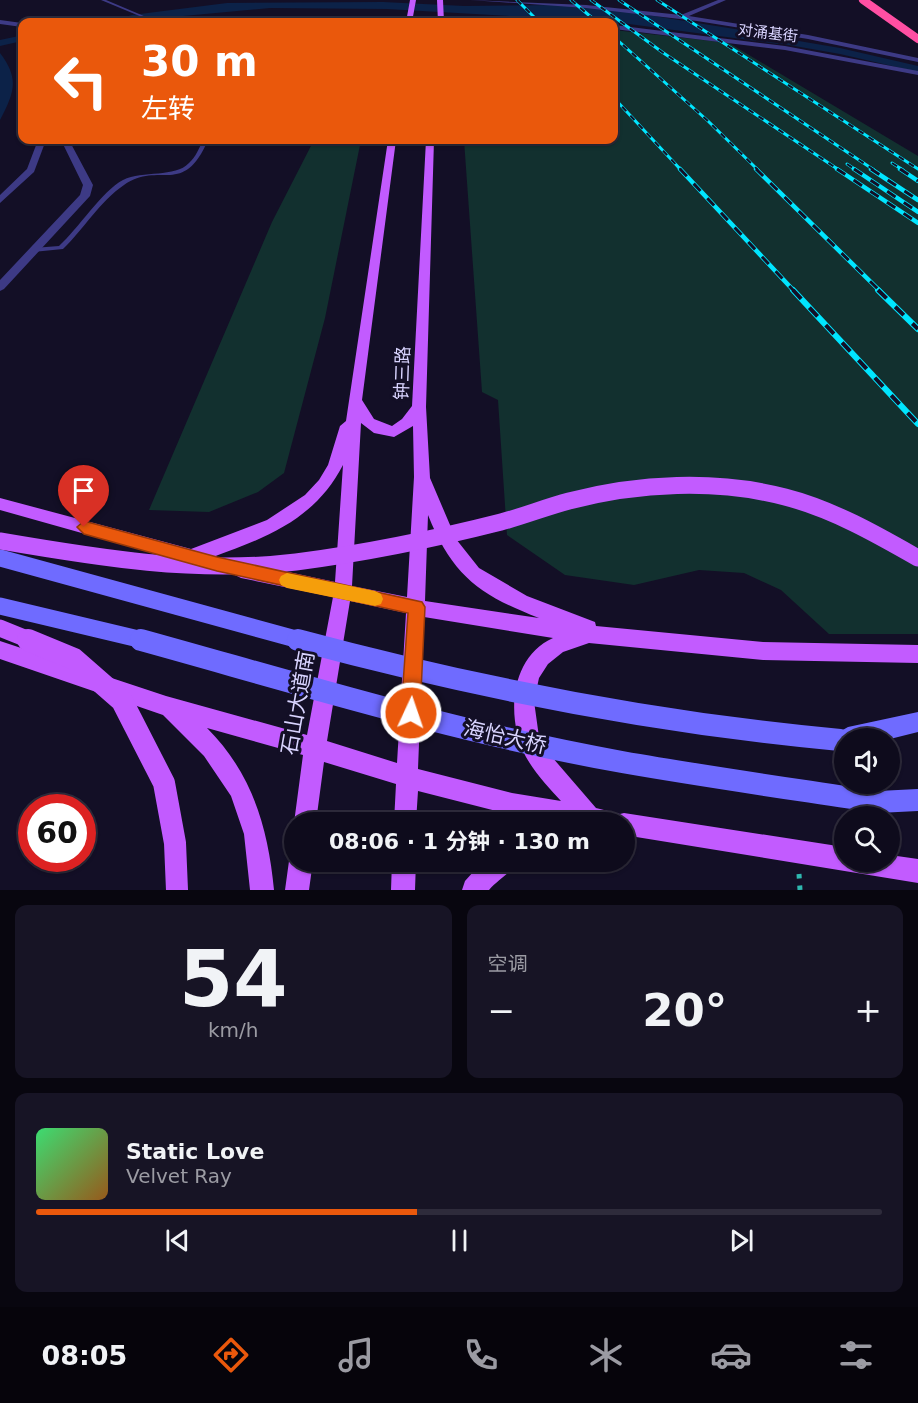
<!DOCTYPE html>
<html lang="zh">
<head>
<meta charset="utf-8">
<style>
  :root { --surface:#0e0b1c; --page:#171425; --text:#f1f3f6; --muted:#9b9ba3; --line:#2e2b3b; --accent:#ea580c }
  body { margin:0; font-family:"DejaVu Sans","Noto Sans SC",sans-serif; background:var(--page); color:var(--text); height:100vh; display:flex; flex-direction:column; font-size:22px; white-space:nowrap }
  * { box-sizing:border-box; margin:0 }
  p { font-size:20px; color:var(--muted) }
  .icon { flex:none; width:33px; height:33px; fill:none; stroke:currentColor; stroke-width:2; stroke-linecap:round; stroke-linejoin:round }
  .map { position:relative; height:890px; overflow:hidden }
  .drawer { display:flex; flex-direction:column; gap:15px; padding:15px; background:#08060f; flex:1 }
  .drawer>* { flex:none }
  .banner { position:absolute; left:18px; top:18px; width:600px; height:126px; border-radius:12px; box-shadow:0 2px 4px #0004,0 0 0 2px var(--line); background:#ea580c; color:#fff; overflow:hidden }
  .buttons { position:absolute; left:834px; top:728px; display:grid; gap:12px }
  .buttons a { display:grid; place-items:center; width:66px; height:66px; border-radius:50%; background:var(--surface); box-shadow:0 2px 4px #0004,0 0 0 2px var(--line); font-size:30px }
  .speed { position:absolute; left:18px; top:794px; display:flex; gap:12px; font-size:30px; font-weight:700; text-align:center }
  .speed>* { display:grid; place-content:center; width:78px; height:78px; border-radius:50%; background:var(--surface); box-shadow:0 2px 4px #0004,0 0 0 2px var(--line); line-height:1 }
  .speed .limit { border:9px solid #d22; background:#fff; color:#111 }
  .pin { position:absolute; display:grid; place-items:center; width:51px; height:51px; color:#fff; margin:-62px -26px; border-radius:50% 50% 50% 0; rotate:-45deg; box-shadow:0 0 6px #0007 }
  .pin .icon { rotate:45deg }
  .me { position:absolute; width:66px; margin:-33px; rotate:3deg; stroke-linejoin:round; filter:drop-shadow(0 0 4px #0008) }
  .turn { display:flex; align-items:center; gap:21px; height:126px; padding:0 24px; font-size:27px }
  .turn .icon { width:78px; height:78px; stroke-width:2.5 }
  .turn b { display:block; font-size:42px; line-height:51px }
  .big { font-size:45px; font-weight:700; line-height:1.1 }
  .drawer .widget { flex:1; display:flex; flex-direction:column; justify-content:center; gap:9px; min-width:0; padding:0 21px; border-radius:12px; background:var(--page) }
  .drawer .dial { align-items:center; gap:0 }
  .dial b { font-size:78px; line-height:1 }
  .song { display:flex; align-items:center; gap:18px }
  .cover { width:72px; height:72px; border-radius:9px; background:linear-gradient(135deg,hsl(140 70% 55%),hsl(30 70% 35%)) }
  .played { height:6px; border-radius:3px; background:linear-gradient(90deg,var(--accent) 45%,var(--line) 45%) }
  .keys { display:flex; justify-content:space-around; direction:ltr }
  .heat { display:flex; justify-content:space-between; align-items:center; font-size:33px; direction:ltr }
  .drawer .tiles { flex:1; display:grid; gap:15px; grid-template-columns:1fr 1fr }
  .widget:last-child { grid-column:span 2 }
  .trip { position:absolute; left:284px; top:812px; width:351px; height:60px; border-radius:30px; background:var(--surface); box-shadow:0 2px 4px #0004,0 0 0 2px var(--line); font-weight:700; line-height:60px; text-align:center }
  .dock { display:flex; height:96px; justify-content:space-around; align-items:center; background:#06040b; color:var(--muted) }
  .dock .icon { width:42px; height:42px }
  .dock .selected { color:var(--accent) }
  .dock b { font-size:27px; color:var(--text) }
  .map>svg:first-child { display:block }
  .green { fill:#12302f }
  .water { fill:#0c2248 }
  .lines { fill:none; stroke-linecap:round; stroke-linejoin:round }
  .canal { fill:#0c2248; fill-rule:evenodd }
  .path { stroke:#2fb8b0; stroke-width:5; stroke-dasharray:4.5 7; stroke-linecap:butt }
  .lane { fill:#3d3a85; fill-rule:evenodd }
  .street { fill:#3d3a85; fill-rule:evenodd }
  .secondary { fill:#6f6bff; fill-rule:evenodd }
  .primary { fill:#c25bff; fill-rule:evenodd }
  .rail-far2-casing { stroke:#00e5ff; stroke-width:3 }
  .rail-far1-casing { stroke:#00e5ff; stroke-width:4.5 }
  .rail-casing { stroke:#00e5ff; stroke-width:6 }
  .rail-far2 { stroke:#130f26; stroke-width:2; stroke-dasharray:6; stroke-linecap:butt }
  .rail-far1 { stroke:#130f26; stroke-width:3; stroke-dasharray:10; stroke-linecap:butt }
  .rail { stroke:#130f26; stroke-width:4; stroke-dasharray:12; stroke-linecap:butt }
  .secondary-bridge-far1 { stroke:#6f6bff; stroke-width:17 }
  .secondary-bridge { stroke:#6f6bff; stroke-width:22 }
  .primary-bridge-far1 { stroke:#c25bff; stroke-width:17 }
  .primary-bridge { stroke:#c25bff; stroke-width:22 }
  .highway-bridge { stroke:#ff4fa3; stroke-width:8 }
  .route { fill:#ea580c; stroke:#983908; stroke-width:1.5 }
  .slow { fill:#f59e0b }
  .labels { text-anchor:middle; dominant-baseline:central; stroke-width:6; stroke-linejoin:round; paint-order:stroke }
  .far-street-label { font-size:15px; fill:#d9d4ff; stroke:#130f26 }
  .street-label { font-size:18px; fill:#d9d4ff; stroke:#130f26 }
  .near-street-label { font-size:21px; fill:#d9d4ff; stroke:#130f26 }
</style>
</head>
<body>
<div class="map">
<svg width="918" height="890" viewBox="0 0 918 890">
  <rect width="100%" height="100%" fill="#130f26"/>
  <path class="green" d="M 614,30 L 729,43 L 918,156 L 918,634 L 829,634 L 781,590 L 744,573 L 699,570 L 634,585 L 565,575 L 507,535 L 498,400 L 482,392 L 464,140 L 614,140 Z
    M 314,140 L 361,140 L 325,318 L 284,473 L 258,492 L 209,512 L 149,510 L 272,222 Z"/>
  <path class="water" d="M 383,2 L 464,6 L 556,5 L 617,10 L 784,37 L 778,44 L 614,22 L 387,9 L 270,8 L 119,22 L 122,18 L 132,15 L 227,3 Z
    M 0,53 C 20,79 14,93 0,120 Z"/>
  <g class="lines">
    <path class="canal" d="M 752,33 L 840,48 L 918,66 L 918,72 L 840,54 L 749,38 L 749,34 Z
      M 19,36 L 22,37 L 22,41 L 0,46 L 0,40 Z"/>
    <path class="path" d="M 799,874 L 800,890"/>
    <path class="lane" d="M 101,0 L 106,0 L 158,22 L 154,22 Z
      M 203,140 L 208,140 C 183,198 160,160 124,185 C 100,201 84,229 63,249 L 33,252 L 30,250 L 33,248 L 59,246 C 78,229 102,191 123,180 C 143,170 175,178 189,163 C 196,157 199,148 203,140 Z"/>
    <path class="street" d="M 470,0 L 586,5 L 681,15 L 718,0 L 726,0 L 689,16 L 808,35 L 918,58 L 918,62 L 808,39 L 697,21 L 586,8 Z
      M 439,18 L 534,20 L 537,22 L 441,21 Z
      M 0,20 L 22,23 L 22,27 L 0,24 Z
      M 614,25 L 785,46 L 918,71 L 918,75 L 785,50 L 614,29 Z
      M 38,140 L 46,140 L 34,172 L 0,203 L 0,195 L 27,169 Z
      M 61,140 L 69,140 L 93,185 L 90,196 L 4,289 L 0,291 L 0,280 L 80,195 L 83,185 Z"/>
    <path class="secondary" d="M 918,712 L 918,732 L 890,739 L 844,738 L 844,747 L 841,745 L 837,738 L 841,731 L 848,727 Z
      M 918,789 L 918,811 L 878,813 L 870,810 L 867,802 L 870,794 L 878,791 Z"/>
    <path class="primary" d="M 410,0 L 416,0 L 412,22 L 406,22 Z
      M 437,0 L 443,0 L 444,22 L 438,22 Z
      M 388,140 L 396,140 L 362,400 L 374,419 L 392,426 L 402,419 L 412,406 L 426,140 L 434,140 L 426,407 L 430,478 L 456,539 L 479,568 L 527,596 L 595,622 L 596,626 L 763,642 L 918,645 L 918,663 L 763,660 L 589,643 L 563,652 L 548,664 L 539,678 L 534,701 L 539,737 L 552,757 L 596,808 L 620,814 L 624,813 L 844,847 L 844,861 L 890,861 L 890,855 L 918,859 L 918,883 L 624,835 L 624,822 L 549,822 L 512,815 L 418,791 L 416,822 L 394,822 L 396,784 L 324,762 L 316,822 L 294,823 L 303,755 L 207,728 C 252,773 268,827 274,890 L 250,890 L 244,834 L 231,796 L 204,756 L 163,715 L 0,659 L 0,641 L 166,696 L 307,735 L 333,597 L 241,578 L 235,575 L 232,570 L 235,565 L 241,562 L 335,582 L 343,465 C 315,519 268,537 213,557 L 215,561 L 212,566 L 206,568 L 0,510 L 0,498 L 191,549 L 267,520 L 305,495 L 319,480 L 328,465 L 340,426 L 346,421 ZM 361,423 L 374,433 L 394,437 L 413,426 L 414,477 L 407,597 L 352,586 ZM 428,515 C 452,575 479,595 539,618 L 425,601 ZM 350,601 L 406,613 L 397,763 L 327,741 ZM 424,617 L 553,638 C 509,658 506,719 526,757 C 535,773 549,788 561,801 L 512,793 L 418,769 Z
      M 294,852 L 294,861 L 313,861 L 309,890 L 285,890 L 289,861 Z
      M 392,861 L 416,861 L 415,890 L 391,890 Z
      M 483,861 L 517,861 C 512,873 498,879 489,890 L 462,890 L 465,881 Z"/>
    <defs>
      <path id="rail-far2" d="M 517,0 L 539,22
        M 571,0 L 597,22
        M 591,0 L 662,52 L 839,170
        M 619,0 L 874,170
        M 657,0 L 918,169
        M 614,37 L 708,121 L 758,170
        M 614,98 L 681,170
        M 892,163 L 903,170
        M 847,164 L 856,170"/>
      <path id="rail-far1" d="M 680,169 L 794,291
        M 756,169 L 880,291
        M 837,169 L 918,223
        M 854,169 L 918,212
        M 871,169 L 918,200
        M 900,169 L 918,181"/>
      <path id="rail" d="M 793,290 L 918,424
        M 878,290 L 918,329"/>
    </defs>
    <use href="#rail-far2" class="rail-far2-casing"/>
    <use href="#rail-far1" class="rail-far1-casing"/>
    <use href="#rail" class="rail-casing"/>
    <use href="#rail-far2" class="rail-far2"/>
    <use href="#rail-far1" class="rail-far1"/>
    <use href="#rail" class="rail"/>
    <path class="secondary-bridge-far1" d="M 0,558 L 303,641
      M 0,606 L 147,641"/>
    <path class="secondary-bridge" d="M 141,640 C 300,684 459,733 622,762 C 707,777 793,789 878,802
      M 298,640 C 477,688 655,723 840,740"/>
    <path class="primary-bridge-far1" d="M 0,541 C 99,558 196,574 296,562 C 366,553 434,539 501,522 C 524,516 546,507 569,501 C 638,483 716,479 785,497 C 832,509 876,534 918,558
      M 0,628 L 32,641"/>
    <path class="primary-bridge" d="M 28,640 L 74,659 L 122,701 L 164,783 L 175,843 L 177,890"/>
    <path class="highway-bridge" d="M 863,0 L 918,39"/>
  </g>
  <path class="route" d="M 84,521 L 217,557 L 422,602 L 425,607 L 420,713 L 417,720 L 411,723 L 404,720 L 401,713 L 408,613 L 217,571 L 84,534 L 77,527 Z"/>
  <path class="slow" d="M 287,573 L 375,591 L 381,594 L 383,599 L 381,604 L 375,606 L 287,588 L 281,585 L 279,580 L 281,576 Z"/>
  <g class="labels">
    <g class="far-street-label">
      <text transform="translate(768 33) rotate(7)">对涌基街</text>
    </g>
    <g class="street-label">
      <text transform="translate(402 373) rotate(-88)">钟三路</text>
    </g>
    <g class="near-street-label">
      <text transform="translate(298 703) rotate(-80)">石山大道南</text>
      <text transform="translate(505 737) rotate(13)">海怡大桥</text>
    </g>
  </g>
</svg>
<div class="buttons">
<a><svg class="icon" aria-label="sound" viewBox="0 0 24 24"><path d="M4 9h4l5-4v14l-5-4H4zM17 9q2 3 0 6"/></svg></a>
<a><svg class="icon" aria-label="search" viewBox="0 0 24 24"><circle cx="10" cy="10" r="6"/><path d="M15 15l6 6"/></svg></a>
</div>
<div class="speed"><div class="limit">60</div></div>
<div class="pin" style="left:84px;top:527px;background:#d93025"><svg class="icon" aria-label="arrive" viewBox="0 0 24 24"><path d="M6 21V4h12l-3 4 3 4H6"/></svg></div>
<svg class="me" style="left:411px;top:713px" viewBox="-20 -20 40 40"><circle r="17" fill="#ea580c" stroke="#fff" stroke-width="3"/><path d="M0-11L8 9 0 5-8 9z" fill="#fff"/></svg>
<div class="trip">08:06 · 1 分钟 · 130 m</div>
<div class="banner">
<div class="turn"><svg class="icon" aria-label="left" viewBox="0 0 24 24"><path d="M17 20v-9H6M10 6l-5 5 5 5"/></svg><div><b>30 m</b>左转</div></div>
</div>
</div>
<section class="drawer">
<div class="tiles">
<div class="widget dial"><b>54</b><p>km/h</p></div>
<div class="widget"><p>空调</p>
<div class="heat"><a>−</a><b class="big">20°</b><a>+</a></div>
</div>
<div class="widget">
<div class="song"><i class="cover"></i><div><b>Static Love</b><p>Velvet Ray</p></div></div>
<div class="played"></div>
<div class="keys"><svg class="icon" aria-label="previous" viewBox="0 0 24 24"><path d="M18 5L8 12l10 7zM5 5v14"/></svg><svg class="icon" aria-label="pause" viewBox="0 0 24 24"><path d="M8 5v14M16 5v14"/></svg><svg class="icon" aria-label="next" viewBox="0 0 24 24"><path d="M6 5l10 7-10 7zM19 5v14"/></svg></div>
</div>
</div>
</section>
<nav class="dock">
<b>08:05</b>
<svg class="icon selected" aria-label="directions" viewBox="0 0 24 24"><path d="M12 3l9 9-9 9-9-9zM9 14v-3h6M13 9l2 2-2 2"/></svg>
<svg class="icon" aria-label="music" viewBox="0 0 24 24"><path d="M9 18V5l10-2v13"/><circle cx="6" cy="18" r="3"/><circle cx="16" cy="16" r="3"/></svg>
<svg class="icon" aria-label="phone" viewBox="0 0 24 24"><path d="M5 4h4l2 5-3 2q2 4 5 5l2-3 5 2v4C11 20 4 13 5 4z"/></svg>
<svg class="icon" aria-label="climate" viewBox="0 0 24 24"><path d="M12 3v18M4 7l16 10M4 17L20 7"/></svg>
<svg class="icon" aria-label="car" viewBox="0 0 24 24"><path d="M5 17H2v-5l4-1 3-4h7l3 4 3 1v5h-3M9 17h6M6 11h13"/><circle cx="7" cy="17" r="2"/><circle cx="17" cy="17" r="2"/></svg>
<svg class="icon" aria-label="filters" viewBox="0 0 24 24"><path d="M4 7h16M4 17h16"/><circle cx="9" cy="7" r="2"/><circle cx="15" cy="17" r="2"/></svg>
</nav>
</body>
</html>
